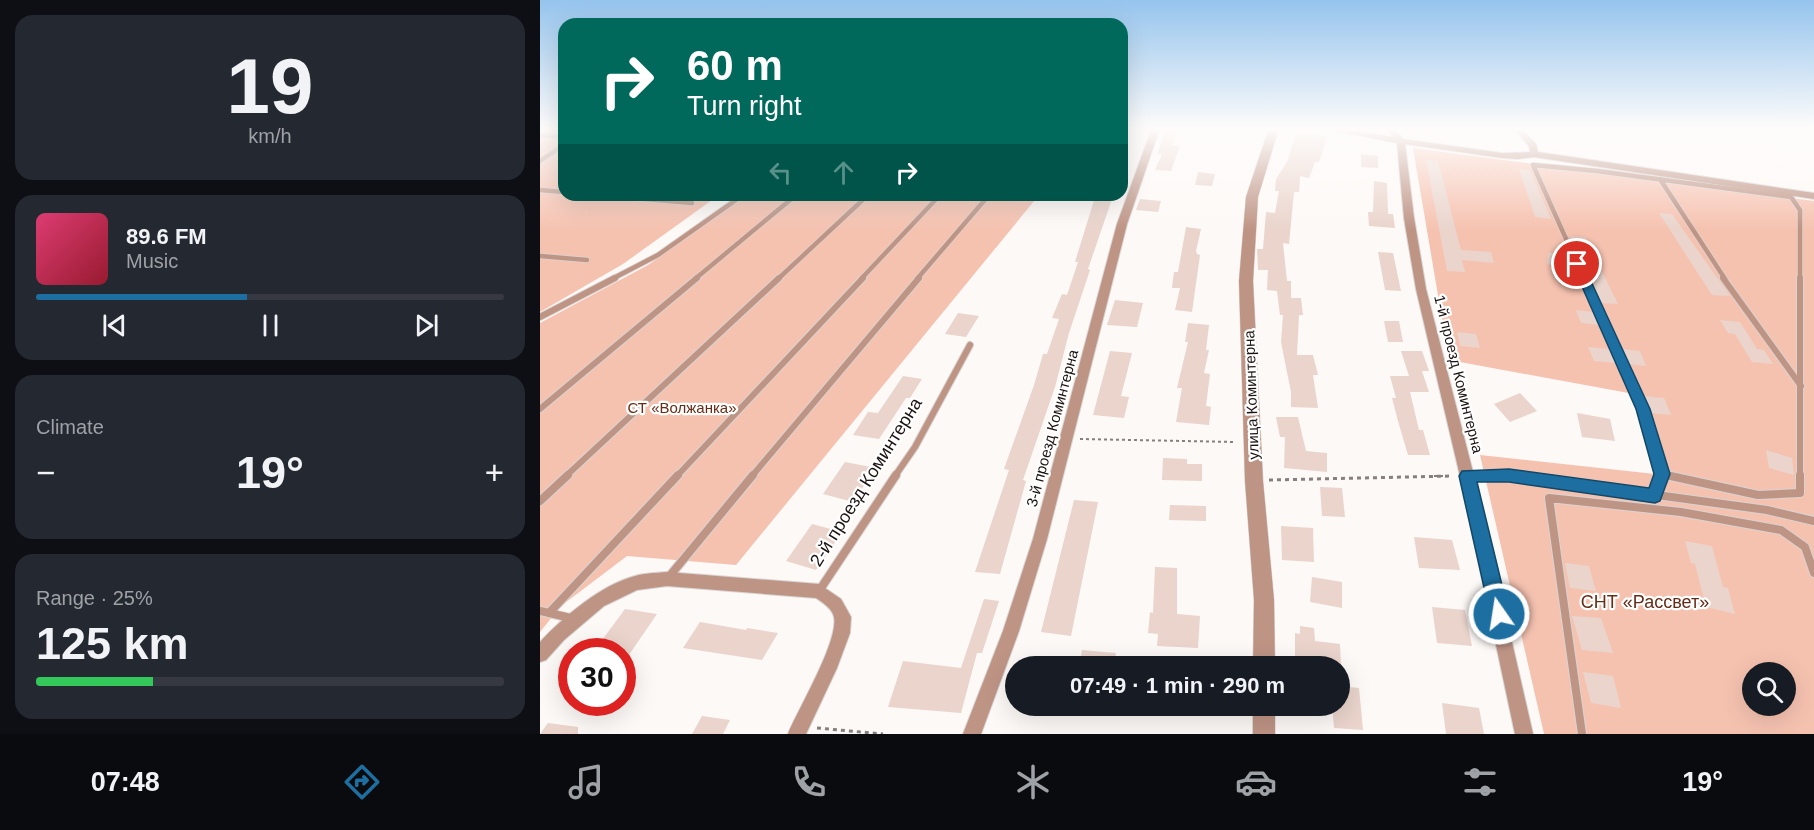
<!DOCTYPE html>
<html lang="en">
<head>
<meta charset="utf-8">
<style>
  :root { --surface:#171b24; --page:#242831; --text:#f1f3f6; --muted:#9ea1a6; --line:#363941; --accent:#1c6fa0 }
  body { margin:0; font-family:Arial,sans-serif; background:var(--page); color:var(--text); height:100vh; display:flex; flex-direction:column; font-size:22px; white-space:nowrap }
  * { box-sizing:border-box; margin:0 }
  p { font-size:20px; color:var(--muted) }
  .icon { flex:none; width:33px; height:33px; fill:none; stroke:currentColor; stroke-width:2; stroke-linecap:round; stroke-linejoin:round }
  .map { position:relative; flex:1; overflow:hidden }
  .drawer { display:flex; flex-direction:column; gap:15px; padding:15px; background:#0d0f14; width:540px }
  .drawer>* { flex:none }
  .guide { position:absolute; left:18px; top:18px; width:570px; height:183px; border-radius:18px; box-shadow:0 6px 24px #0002; background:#00695c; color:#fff; overflow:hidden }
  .fabs { position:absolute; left:1202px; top:662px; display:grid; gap:12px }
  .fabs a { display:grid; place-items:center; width:54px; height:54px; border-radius:50%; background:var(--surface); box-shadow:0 6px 24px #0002; font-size:30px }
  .speed { position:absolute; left:18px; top:638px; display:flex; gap:12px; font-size:30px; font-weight:700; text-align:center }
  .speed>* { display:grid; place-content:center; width:78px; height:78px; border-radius:50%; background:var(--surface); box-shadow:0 6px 24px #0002; line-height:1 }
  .speed .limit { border:9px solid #d22; background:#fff; color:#111 }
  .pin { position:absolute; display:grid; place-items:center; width:51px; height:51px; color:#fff; margin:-26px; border:3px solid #fff; border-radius:50%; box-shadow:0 2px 6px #0007 }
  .me { position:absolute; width:66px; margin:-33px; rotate:347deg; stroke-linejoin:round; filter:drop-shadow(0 0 4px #0008) }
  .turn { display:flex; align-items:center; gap:21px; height:126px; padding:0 30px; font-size:27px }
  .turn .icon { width:78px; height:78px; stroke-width:2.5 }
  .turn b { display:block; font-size:42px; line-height:51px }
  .lanes { display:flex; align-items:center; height:57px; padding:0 30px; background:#0003; justify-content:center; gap:30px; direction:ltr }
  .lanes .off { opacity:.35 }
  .big { font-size:45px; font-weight:700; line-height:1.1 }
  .drawer .widget { flex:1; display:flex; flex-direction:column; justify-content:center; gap:9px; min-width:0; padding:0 21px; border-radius:18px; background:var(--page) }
  .drawer .dial { align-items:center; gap:0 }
  .dial b { font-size:78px; line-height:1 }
  .song { display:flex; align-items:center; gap:18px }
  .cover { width:72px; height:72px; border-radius:9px; background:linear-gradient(135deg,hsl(340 70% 55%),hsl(350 70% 35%)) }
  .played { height:6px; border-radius:3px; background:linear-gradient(90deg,var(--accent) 45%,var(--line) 45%) }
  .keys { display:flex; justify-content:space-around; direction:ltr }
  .heat { display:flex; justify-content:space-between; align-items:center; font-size:33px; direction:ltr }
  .charge { height:9px; border-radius:4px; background:linear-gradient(90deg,#34c759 25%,var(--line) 0) }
  .trip { position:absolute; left:465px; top:656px; width:345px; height:60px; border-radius:30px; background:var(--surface); box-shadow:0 6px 24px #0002; font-weight:700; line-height:60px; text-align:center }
  .tab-bar { display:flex; height:96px; justify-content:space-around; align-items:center; background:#090b0e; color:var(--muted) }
  .tab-bar .icon { width:42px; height:42px }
  .tab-bar .on { color:var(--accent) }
  .tab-bar b { font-size:27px; color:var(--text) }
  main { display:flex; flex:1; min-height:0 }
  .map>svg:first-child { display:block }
  .green { fill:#f6c2b0; fill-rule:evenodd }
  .building { fill:#ead4cc }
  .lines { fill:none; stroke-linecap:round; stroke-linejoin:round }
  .service-far2-casing { stroke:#d9d4d2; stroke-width:6 }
  .service-far1-casing { stroke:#d9d4d2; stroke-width:8 }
  .service-casing { stroke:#d9d4d2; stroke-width:10 }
  .minor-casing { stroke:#d9d4d2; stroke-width:2 }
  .tertiary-casing { stroke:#d9d4d2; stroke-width:1 }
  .path-far1 { stroke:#867f7d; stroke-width:2; stroke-dasharray:3 3; stroke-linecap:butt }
  .path { stroke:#867f7d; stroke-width:3; stroke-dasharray:4 4; stroke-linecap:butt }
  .service-far2 { stroke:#be9485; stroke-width:4.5 }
  .service-far1 { stroke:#be9485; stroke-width:6 }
  .service { stroke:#be9485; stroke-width:8 }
  .minor { fill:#be9485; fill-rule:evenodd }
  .tertiary { fill:#be9485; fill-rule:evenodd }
  .route { fill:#1c6fa0; stroke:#124868; stroke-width:1.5 }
  .labels { text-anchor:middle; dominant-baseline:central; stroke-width:4.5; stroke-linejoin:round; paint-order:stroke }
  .street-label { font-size:15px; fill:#1b1311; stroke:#fff }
  .park-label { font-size:15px; fill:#672c15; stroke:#fff }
  .near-street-label { font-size:18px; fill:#1b1311; stroke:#fff }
  .near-park-label { font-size:18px; fill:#672c15; stroke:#fff }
</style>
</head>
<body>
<main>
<section class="drawer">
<div class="widget dial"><b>19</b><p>km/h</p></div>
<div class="widget">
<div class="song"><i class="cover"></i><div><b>89.6 FM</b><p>Music</p></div></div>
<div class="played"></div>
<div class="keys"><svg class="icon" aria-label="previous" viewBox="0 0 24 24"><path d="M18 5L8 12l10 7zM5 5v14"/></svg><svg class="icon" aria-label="pause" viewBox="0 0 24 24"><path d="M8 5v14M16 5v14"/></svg><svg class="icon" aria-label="next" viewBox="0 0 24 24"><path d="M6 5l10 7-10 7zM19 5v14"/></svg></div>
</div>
<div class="widget"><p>Climate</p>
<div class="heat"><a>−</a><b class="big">19°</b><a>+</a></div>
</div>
<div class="widget"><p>Range · 25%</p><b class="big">125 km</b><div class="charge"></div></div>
</section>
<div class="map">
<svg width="1274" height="734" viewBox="0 0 1274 734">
  <rect width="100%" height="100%" fill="#fdf9f7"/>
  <path class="green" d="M 0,128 L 24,128 L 24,195 L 179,195 L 83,264 L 0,312 Z
    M 873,148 L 1274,201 L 1274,734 L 1004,734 L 940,455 L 1115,474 L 1094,394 L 909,360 ZM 1212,672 L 1245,672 L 1245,705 L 1212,705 Z
    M 207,195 L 499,195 L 196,565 L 87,556 L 21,606 L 0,632 L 0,323 L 108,265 Z"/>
  <path class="building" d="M 626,128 L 637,128 L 632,145 L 640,146 L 631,171 L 615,170 L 622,154 L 617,154 Z
    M 756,133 L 788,136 L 779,162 L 775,162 L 769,178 L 760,176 L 759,192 L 754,192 L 749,244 L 743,243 L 747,281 L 751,281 L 751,298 L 761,298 L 763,315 L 759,315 L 757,355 L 773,355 L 778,375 L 773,375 L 778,408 L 751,407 L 751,392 L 741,342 L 743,315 L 740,315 L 737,291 L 727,290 L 728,270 L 718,270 L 717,249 L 723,249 L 726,212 L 735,213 L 739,191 L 735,191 L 736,179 L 747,162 Z
    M 821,154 L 838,156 L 838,168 L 821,167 Z
    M 886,160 L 898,161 L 921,250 L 951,252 L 954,263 L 922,260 L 925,272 L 907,271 Z
    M 979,169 L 990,170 L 1011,219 L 995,217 Z
    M 658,172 L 675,174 L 672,186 L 655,185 Z
    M 834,181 L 847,183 L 848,214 L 853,214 L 855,228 L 829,226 L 828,212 L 833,212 Z
    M 555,197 L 572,199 L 548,269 L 550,270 L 529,333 L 515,387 L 483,480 L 486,481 L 460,574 L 435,572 L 469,470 L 464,469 L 494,385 L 503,354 L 507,354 L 519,319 L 512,318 L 522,294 L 527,295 L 538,262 L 535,262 Z
    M 600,199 L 621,201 L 618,212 L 596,210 Z
    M 1119,213 L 1132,214 L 1190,296 L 1172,295 Z
    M 646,227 L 661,229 L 656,251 L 657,254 L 660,255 L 652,312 L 635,310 L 640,288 L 632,288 L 634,272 L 638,272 Z
    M 1030,236 L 1045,237 L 1078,304 L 1061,303 Z
    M 838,252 L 853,253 L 861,291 L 845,290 Z
    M 1008,253 L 1028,255 L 1033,266 L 1007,264 Z
    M 575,300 L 603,303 L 597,327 L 567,325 Z
    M 1036,310 L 1053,312 L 1059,325 L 1041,323 Z
    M 418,313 L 439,316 L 426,337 L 405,334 Z
    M 1180,320 L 1200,322 L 1217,349 L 1224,350 L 1233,364 L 1212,362 L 1195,334 L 1188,333 Z
    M 844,321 L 859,321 L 863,342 L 848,342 Z
    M 648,323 L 669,325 L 666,350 L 669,350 L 664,373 L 670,374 L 666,406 L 671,407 L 669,425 L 636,422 L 642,388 L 637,388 L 648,342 L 645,342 Z
    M 917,332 L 936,334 L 940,348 L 920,346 Z
    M 1048,347 L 1070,349 L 1076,363 L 1054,361 Z
    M 1082,349 L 1100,351 L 1106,366 L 1088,364 Z
    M 570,351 L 592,353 L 581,396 L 589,397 L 584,418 L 553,415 Z
    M 861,351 L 882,351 L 889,371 L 882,371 L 889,392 L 870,392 L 879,430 L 883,430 L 890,455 L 868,455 L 858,421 L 852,398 L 856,398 L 850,376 L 869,376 Z
    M 363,376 L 382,379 L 370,398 L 366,398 L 339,439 L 313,435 L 328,412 L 338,413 Z
    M 980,393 L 997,411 L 970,422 L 954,404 Z
    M 1103,396 L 1124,398 L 1131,415 L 1110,413 Z
    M 1037,413 L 1070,419 L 1075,441 L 1042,437 Z
    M 736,417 L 758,417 L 766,451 L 787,453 L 787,472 L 744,468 L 745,437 L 740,437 Z
    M 1226,450 L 1252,458 L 1254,475 L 1229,468 Z
    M 623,458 L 647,459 L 647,464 L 662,464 L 662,481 L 622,480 Z
    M 305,462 L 336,468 L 313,502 L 283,494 Z
    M 780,487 L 802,488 L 805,517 L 782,516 Z
    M 534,500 L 558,502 L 531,636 L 501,632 Z
    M 630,505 L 666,506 L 666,521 L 629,520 Z
    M 272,524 L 302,532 L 276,570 L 246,561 Z
    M 741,526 L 773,528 L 774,562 L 742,560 Z
    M 874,537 L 912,540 L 920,570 L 879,568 Z
    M 1145,541 L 1172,546 L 1183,587 L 1188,588 L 1195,614 L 1166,607 L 1155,564 L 1151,563 Z
    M 1025,563 L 1049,566 L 1056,591 L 1030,588 Z
    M 615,567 L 637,568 L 637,614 L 660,616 L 658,648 L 617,646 L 618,634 L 608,633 L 610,612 L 613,613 Z
    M 772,577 L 802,582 L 802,608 L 770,602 Z
    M 444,599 L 459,601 L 442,653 L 437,653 L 421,713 L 348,707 L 363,661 L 421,668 Z
    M 892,607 L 925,610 L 932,646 L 897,643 Z
    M 85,609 L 117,614 L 82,665 L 82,651 L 54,651 Z
    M 1032,616 L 1061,618 L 1073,653 L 1042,650 Z
    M 160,622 L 206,630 L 207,628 L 238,633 L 222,660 L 143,648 Z
    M 760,626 L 774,628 L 775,641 L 800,644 L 801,666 L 755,666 L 755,633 L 760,634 Z
    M 542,650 L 576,653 L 574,666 L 539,666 Z
    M 1043,672 L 1073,676 L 1081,708 L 1051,703 Z
    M 800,686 L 819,688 L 823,730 L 794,728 L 792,705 L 800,705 Z
    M 902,703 L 939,708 L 944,734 L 906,734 Z
    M 162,716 L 190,720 L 183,734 L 152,734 Z
    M 8,723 L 38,727 L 38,734 L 0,734 Z"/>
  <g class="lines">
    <defs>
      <path id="service-far2" d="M 0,135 L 24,137
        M 0,161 L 24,145
        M 1120,179 L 1185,279
        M 0,190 L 24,192
        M 58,195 L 152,203
        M 0,256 L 47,260
        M 72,279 L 118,255 L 203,195
        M 155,279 L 256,195
        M 238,279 L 328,195
        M 321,279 L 400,195
        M 377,279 L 449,195
        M 1044,279 L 993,165 L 1057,171 L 1251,197 L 1260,210 L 1260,279"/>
      <path id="service-far1" d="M 1044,278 L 1103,409 L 1122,474
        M 1183,278 L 1261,386
        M 1260,278 L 1260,476
        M 0,317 L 75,278
        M 0,409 L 157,278
        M 1122,474 L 1133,476
        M 26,476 L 239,278
        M 137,476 L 323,278
        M 212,476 L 379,278
        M 355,476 L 375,447 L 430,345
        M 928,476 L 978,476
        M 1121,476 L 1122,474"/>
      <path id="service" d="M 1126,475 L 1218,495 L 1260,493 L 1260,475
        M 928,476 L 969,475 L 1227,510 L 1274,521
        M 1115,496 L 1122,475
        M 0,501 L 28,475
        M 128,578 L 213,475
        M 279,591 L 356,475
        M 0,611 L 35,619
        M 9,613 L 138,475
        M 1042,734 L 1009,498 L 1141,512 L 1241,530 L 1265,547 L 1274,573"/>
      <path id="minor" d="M 612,128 L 620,128 L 587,224 L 507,539 L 479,631 L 441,734 L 423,734 L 463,631 L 493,539 L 577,224 Z
        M 786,128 L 801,128 L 853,137 L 846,128 L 854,128 L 863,139 L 962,153 L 990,152 L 989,146 L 973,128 L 981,128 L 996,144 L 998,152 L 1274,193 L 1274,199 L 994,157 L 978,159 L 962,158 L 865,144 L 874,218 L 886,289 L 934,476 L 993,734 L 975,734 L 920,476 L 876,289 L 864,218 L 857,143 L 790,130 Z
        M 127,572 L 279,584 L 301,599 L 311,617 L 310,633 L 297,668 L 266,734 L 248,734 C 257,711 303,635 293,614 C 290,607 282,602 276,598 L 127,586 L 97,590 L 64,606 L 24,640 L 6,660 L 0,662 L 0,642 C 23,617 61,585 95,576 C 105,573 116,573 127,572 Z"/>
      <path id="tertiary" d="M 729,128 L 739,128 L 718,197 L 713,281 L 723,481 L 734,600 L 735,666 L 713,666 L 714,600 L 705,481 L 699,281 L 706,197 Z
        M 713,705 L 735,705 L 735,734 L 713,734 Z"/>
    </defs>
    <use href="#service-far2" class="service-far2-casing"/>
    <use href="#service-far1" class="service-far1-casing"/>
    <use href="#service" class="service-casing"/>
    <use href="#minor" class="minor-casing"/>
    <use href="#tertiary" class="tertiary-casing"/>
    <path class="path-far1" d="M 540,439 L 696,442
      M 894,476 L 912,476"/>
    <path class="path" d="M 729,480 L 912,476
      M 277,728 L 343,734"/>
    <use href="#service-far2" class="service-far2"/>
    <use href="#service-far1" class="service-far1"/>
    <use href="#service" class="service"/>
    <use href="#minor" class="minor"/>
    <use href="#tertiary" class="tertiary"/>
  </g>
  <linearGradient id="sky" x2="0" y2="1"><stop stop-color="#95c4ed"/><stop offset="0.56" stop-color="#fefcfb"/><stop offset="1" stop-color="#fefcfb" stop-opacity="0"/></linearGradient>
  <rect width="1274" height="230" fill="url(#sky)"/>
  <path class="route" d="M 1037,260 L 1043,264 L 1110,409 L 1130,474 L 1120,501 L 1115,503 L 969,482 L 937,482 L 969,614 L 966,621 L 959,623 L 953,621 L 950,614 L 919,476 L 922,471 L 969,469 L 1109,488 L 1114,474 L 1096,409 L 1032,264 Z"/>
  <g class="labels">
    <g class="street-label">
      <text transform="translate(919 374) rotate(76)">1-й проезд Коминтерна</text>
      <text transform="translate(711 395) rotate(-92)">улица Коминтерна</text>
      <text transform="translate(512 428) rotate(-75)">3-й проезд Коминтерна</text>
    </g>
    <g class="park-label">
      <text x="142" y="407">СТ «Волжанка»</text>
    </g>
    <g class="near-street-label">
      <text transform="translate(326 482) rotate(-58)">2-й проезд Коминтерна</text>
    </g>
    <g class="near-park-label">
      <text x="1105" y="602">СНТ «Рассвет»</text>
    </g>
  </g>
</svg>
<div class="fabs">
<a><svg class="icon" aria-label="search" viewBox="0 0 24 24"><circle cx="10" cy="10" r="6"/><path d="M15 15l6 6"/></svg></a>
</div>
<div class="speed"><div class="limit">30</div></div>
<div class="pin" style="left:1037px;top:264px;background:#d93025"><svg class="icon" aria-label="arrive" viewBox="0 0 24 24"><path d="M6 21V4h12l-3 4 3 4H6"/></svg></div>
<svg class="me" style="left:959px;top:614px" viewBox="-20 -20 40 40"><circle r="17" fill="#1c6fa0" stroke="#fff" stroke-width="3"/><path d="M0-11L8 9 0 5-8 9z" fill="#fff"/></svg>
<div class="trip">07:49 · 1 min · 290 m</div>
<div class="guide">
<div class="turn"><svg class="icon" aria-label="right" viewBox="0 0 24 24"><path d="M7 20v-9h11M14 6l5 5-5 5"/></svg><div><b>60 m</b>Turn right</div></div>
<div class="lanes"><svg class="icon off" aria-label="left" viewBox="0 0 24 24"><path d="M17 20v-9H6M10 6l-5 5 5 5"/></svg><svg class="icon off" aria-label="ahead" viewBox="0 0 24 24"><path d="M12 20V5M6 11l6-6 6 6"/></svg><svg class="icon" aria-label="right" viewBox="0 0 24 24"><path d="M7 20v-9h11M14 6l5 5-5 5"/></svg></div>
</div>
</div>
</main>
<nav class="tab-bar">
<b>07:48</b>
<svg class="icon on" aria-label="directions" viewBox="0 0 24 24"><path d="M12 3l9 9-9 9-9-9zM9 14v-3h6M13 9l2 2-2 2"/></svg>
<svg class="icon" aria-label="music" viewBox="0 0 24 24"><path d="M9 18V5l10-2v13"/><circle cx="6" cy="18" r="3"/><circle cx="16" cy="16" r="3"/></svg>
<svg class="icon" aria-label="phone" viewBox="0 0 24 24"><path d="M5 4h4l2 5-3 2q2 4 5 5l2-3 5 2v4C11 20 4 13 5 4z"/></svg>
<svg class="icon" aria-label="climate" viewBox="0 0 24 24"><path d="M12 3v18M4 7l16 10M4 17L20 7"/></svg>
<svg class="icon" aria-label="car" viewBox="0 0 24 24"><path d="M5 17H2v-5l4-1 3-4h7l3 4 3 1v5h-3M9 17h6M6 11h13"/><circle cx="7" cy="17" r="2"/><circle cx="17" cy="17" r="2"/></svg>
<svg class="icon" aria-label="filters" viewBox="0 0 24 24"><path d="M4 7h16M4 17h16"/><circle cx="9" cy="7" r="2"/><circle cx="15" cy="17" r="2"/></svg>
<b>19°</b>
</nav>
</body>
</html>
